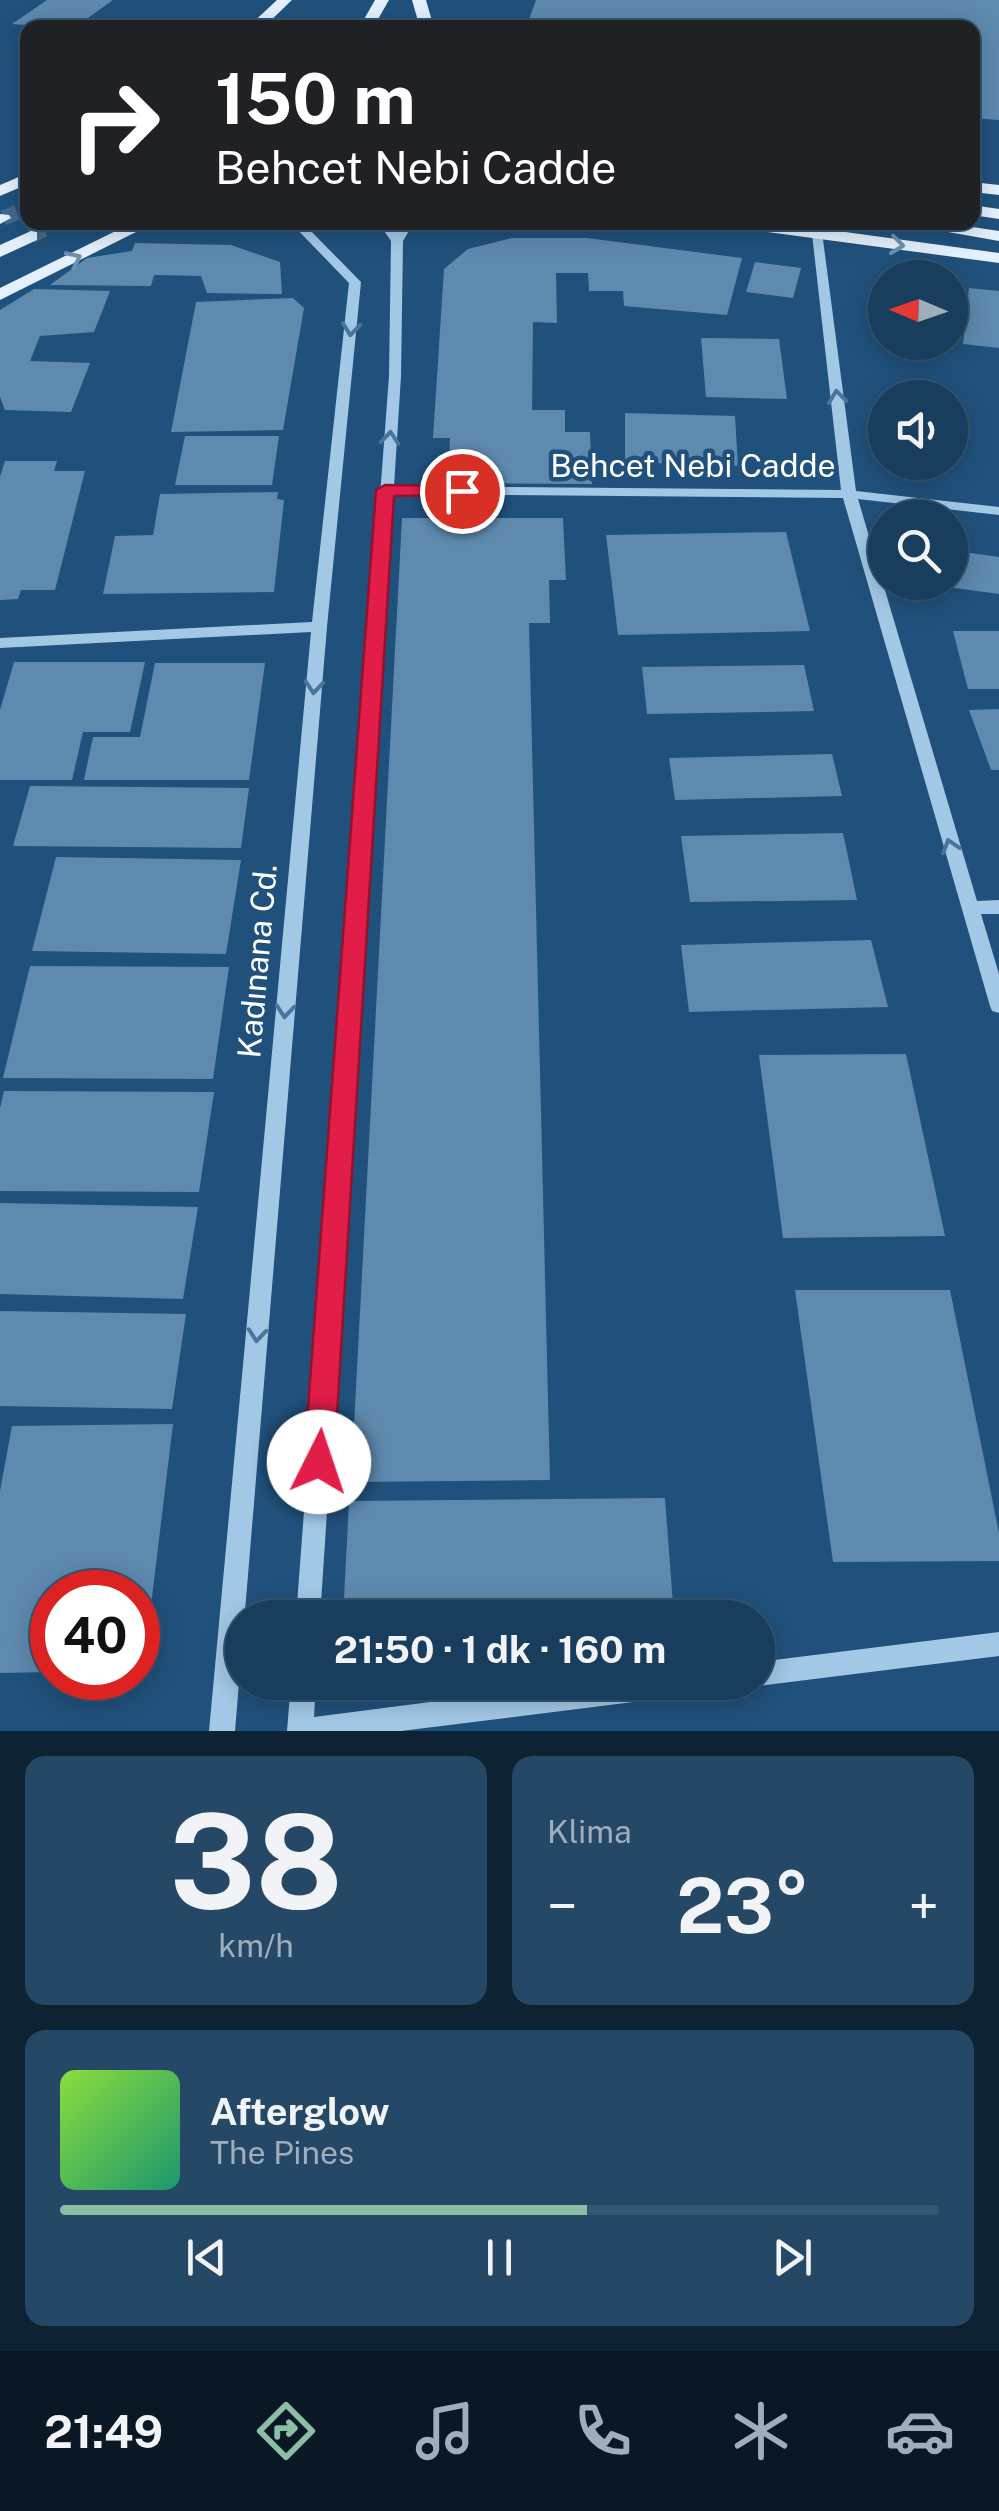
<!DOCTYPE html>
<html lang="tr">
<head>
<meta charset="utf-8">
<style>
  :root { --surface:#183d5d; --page:#254866; --text:#f1f3f6; --muted:#9faebc; --line:#365672; --accent:#8abfa5 }
  body { margin:0; font-family:"Public Sans",sans-serif; background:var(--page); color:var(--text); height:100vh; display:flex; flex-direction:column; font-size:38px; white-space:nowrap }
  * { box-sizing:border-box; margin:0 }
  p { font-size:32px; color:var(--muted) }
  .icon { flex:none; width:55px; height:55px; fill:none; stroke:currentColor; stroke-width:2; stroke-linecap:round; stroke-linejoin:round }
  .map { position:relative; height:1731px; overflow:hidden }
  .sheet { display:flex; flex-direction:column; gap:25px; padding:25px; background:#0d2233; flex:1 }
  .sheet>* { flex:none }
  .banner { position:absolute; left:20px; top:20px; width:960px; height:210px; border-radius:20px; box-shadow:0 5px 25px #0003,0 0 0 2px var(--line); background:#202124; color:#fff; overflow:hidden }
  .needle { width:65px; rotate:272deg }
  .buttons { position:absolute; left:868px; top:260px; display:grid; gap:20px }
  .buttons a { display:grid; place-items:center; width:100px; height:100px; border-radius:50%; background:var(--surface); box-shadow:0 5px 25px #0003,0 0 0 2px var(--line); font-size:50px }
  .speed { position:absolute; left:30px; top:1570px; display:flex; gap:20px; font-size:50px; font-weight:700; text-align:center }
  .speed>* { display:grid; place-content:center; width:130px; height:130px; border-radius:50%; background:var(--surface); box-shadow:0 5px 25px #0003,0 0 0 2px var(--line); line-height:1 }
  .speed .limit { border:15px solid #d22; background:#fff; color:#111 }
  .pin { position:absolute; display:grid; place-items:center; width:85px; height:85px; color:#fff; margin:-42px; border:5px solid #fff; border-radius:50%; box-shadow:0 2px 10px #0007 }
  .me { position:absolute; width:110px; margin:-55px; rotate:4deg; stroke-linejoin:round; filter:drop-shadow(0 0 8px #0008) }
  .turn { display:flex; align-items:center; gap:35px; height:210px; padding:0 30px; font-size:45px }
  .turn .icon { width:130px; height:130px; stroke-width:2.5 }
  .turn b { display:block; font-size:70px; line-height:85px }
  .big { font-size:75px; font-weight:700; line-height:1.1 }
  .sheet .tile { flex:1; display:flex; flex-direction:column; justify-content:center; gap:15px; min-width:0; padding:0 35px; border-radius:20px; background:var(--page) }
  .sheet .dial { align-items:center; gap:0 }
  .dial b { font-size:130px; line-height:1 }
  .song { display:flex; align-items:center; gap:30px }
  .cover { width:120px; height:120px; border-radius:15px; background:linear-gradient(135deg,hsl(90 70% 55%),hsl(160 70% 35%)) }
  .played { height:10px; border-radius:5px; background:linear-gradient(90deg,var(--accent) 60%,var(--line) 60%) }
  .keys { display:flex; justify-content:space-around; direction:ltr }
  .heat { display:flex; justify-content:space-between; align-items:center; font-size:55px; direction:ltr }
  .sheet .tiles { flex:1; display:grid; gap:25px; grid-template-columns:1fr 1fr }
  .tile:last-child { grid-column:span 2 }
  .trip { position:absolute; left:225px; top:1600px; width:550px; height:100px; border-radius:50px; background:var(--surface); box-shadow:0 5px 25px #0003,0 0 0 2px var(--line); font-weight:700; line-height:100px; text-align:center }
  .menu { display:flex; height:160px; justify-content:space-around; align-items:center; background:#0a1825; color:var(--muted) }
  .menu .icon { width:70px; height:70px }
  .menu .selected { color:var(--accent) }
  .menu b { font-size:45px; color:var(--text) }
  .map>svg:first-child { display:block }
  .building { fill:#5e8aaf }
  .lines { fill:none; stroke-linecap:round; stroke-linejoin:round }
  .major-tunnel { stroke:#416b90; stroke-width:15; stroke-dasharray:15 8; stroke-linecap:butt }
  .minor { fill:#a3c8e6; fill-rule:evenodd }
  .major { fill:#e4f0fd; fill-rule:evenodd }
  .oneway { stroke:#6e91b0 }
  .oneway2 { stroke:#47759c }
  .route { fill:#e11d48; stroke:#92132f; stroke-width:2.5 }
  .labels { text-anchor:middle; dominant-baseline:central; stroke-width:9; stroke-linejoin:round; paint-order:stroke }
  .street-label { font-size:32px; fill:#fff; stroke:#20517c }
</style>
</head>
<body>
<div class="map">
<svg width="999" height="1731" viewBox="0 0 999 1731">
  <rect width="100%" height="100%" fill="#20517c"/>
  <path class="building" d="M 47,0 L 113,0 L 74,28 L 12,24 Z
    M 536,0 L 999,0 L 999,120 L 972,118 L 972,28 L 526,28 Z
    M 512,238 L 587,238 L 742,258 L 727,315 L 624,306 L 623,291 L 589,291 L 588,273 L 556,273 L 557,323 L 533,322 L 532,410 L 565,410 L 565,432 L 590,432 L 592,484 L 448,483 L 450,438 L 433,438 L 444,269 L 468,249 Z
    M 135,243 L 231,245 L 280,262 L 282,294 L 207,293 L 201,276 L 154,275 L 151,286 L 50,285 L 87,258 L 132,251 Z
    M 755,262 L 801,268 L 793,298 L 746,292 Z
    M 950,285 L 960,286 L 956,327 L 950,326 Z
    M 969,288 L 999,291 L 999,348 L 963,344 Z
    M 34,289 L 110,291 L 94,332 L 40,336 L 30,361 L 90,363 L 71,412 L 5,410 L 0,397 L 0,310 Z
    M 293,298 L 304,308 L 283,430 L 171,432 L 196,302 Z
    M 701,338 L 779,339 L 787,399 L 706,397 Z
    M 625,413 L 735,416 L 738,466 L 625,462 Z
    M 185,436 L 279,436 L 272,485 L 175,485 Z
    M 5,461 L 57,461 L 54,471 L 85,471 L 55,590 L 21,590 L 18,599 L 0,600 L 0,477 Z
    M 278,492 L 277,499 L 284,500 L 274,592 L 103,594 L 115,536 L 153,535 L 160,494 Z
    M 402,518 L 563,518 L 566,580 L 549,580 L 550,623 L 529,623 L 550,1480 L 351,1482 Z
    M 786,532 L 810,631 L 618,635 L 606,535 Z
    M 950,550 L 999,557 L 999,594 L 933,585 L 950,582 Z
    M 953,631 L 999,631 L 999,689 L 968,689 Z
    M 14,662 L 145,662 L 130,732 L 83,732 L 72,780 L 0,780 L 0,710 Z
    M 155,663 L 265,663 L 249,780 L 84,780 L 93,737 L 140,737 Z
    M 804,665 L 814,711 L 647,714 L 642,667 Z
    M 999,709 L 999,770 L 991,770 L 969,710 Z
    M 832,754 L 842,796 L 675,800 L 669,758 Z
    M 30,786 L 249,788 L 241,848 L 13,846 Z
    M 843,833 L 857,900 L 690,902 L 681,836 Z
    M 56,857 L 241,860 L 226,954 L 32,951 Z
    M 871,940 L 888,1007 L 689,1012 L 681,945 Z
    M 30,966 L 229,967 L 213,1079 L 3,1078 Z
    M 906,1054 L 945,1236 L 783,1238 L 759,1055 Z
    M 4,1091 L 214,1092 L 199,1192 L 0,1191 L 0,1108 Z
    M 0,1203 L 198,1207 L 183,1299 L 0,1294 Z
    M 795,1290 L 950,1290 L 999,1533 L 999,1561 L 833,1562 Z
    M 0,1311 L 186,1314 L 172,1409 L 0,1406 Z
    M 173,1424 L 143,1671 L 138,1671 L 138,1592 L 52,1592 L 52,1672 L 0,1673 L 0,1491 L 12,1426 Z
    M 665,1498 L 674,1618 L 343,1618 L 349,1501 Z"/>
  <g class="lines">
    <path class="major-tunnel" d="M 3,218 L 28,208
      M 31,236 L 58,222"/>
    <path class="minor" d="M 290,222 L 302,222 L 361,282 L 327,627 L 235,1731 L 209,1731 L 311,632 L 0,648 L 0,638 L 312,622 L 349,283 Z
      M 378,222 L 389,222 L 397,232 L 403,222 L 414,222 L 403,241 L 401,376 L 394,486 L 841,490 L 812,234 L 822,232 L 856,491 L 999,507 L 999,515 L 858,499 L 977,901 L 999,900 L 999,914 L 981,914 L 999,974 L 999,1013 L 992,1011 L 990,1006 L 843,498 L 394,494 L 320,1618 L 296,1618 L 389,376 L 391,241 Z
      M 999,1632 L 999,1656 L 758,1686 L 749,1682 L 758,1682 L 758,1662 Z
      M 291,1682 L 316,1682 L 314,1717 L 585,1682 L 701,1682 L 698,1691 L 689,1695 L 401,1731 L 287,1731 Z"/>
    <path class="major" d="M 277,0 L 292,0 L 263,28 L 247,28 Z
      M 375,0 L 389,0 L 373,28 L 359,28 Z
      M 412,0 L 426,0 L 434,28 L 420,28 Z
      M 28,173 L 28,184 L 0,196 L 0,185 Z
      M 972,182 L 999,185 L 999,195 L 972,192 Z
      M 972,205 L 999,209 L 999,219 L 972,215 Z
      M 0,214 L 9,215 L 11,218 L 0,224 Z
      M 134,222 L 156,222 L 0,300 L 0,288 Z
      M 723,222 L 772,222 L 999,253 L 999,263 L 731,227 Z
      M 892,222 L 939,222 L 999,231 L 999,241 Z
      M 31,231 L 37,232 L 37,240 L 0,257 L 0,245 Z"/>
  </g>
  <defs><path id="oneway-chevron" d="M-2-3.5L2.5 0L-2 3.5" fill="none" stroke-width="1.6" stroke-linecap="round" stroke-linejoin="round" transform="scale(2.5)"/></defs>
  <g class="oneway">
    <use href="#oneway-chevron" transform="translate(897 245) rotate(7)"/>
    <use href="#oneway-chevron" transform="translate(74 259) rotate(-26)"/>
  </g>
  <g class="oneway2">
    <use href="#oneway-chevron" transform="translate(351 329) rotate(96)"/>
    <use href="#oneway-chevron" transform="translate(837 397) rotate(-97)"/>
    <use href="#oneway-chevron" transform="translate(390 438) rotate(-85)"/>
    <use href="#oneway-chevron" transform="translate(314 687) rotate(95)"/>
    <use href="#oneway-chevron" transform="translate(950 846) rotate(-107)"/>
    <use href="#oneway-chevron" transform="translate(285 1011) rotate(95)"/>
    <use href="#oneway-chevron" transform="translate(257 1335) rotate(95)"/>
  </g>
  <path class="route" d="M 462,486 L 472,491 L 469,495 L 394,496 L 334,1462 L 330,1472 L 319,1476 L 308,1472 L 304,1462 L 376,490 L 385,485 Z"/>
  <g class="labels">
    <g class="street-label">
      <text x="693" y="465">Behcet Nebi Cadde</text>
      <text transform="translate(257 961) rotate(-85)">Kadınana Cd.</text>
    </g>
  </g>
</svg>
<div class="buttons">
<a><svg class="needle" viewBox="-14 -14 28 28"><path d="M0-13l5 13h-10z" fill="#e53935"/><path d="M0 13l5-13h-10z" fill="#9faebc"/></svg></a>
<a><svg class="icon" aria-label="sound" viewBox="0 0 24 24"><path d="M4 9h4l5-4v14l-5-4H4zM17 9q2 3 0 6"/></svg></a>
<a><svg class="icon" aria-label="search" viewBox="0 0 24 24"><circle cx="10" cy="10" r="6"/><path d="M15 15l6 6"/></svg></a>
</div>
<div class="speed"><div class="limit">40</div></div>
<div class="pin" style="left:462px;top:491px;background:#d93025"><svg class="icon" aria-label="arrive" viewBox="0 0 24 24"><path d="M6 21V4h12l-3 4 3 4H6"/></svg></div>
<svg class="me" style="left:319px;top:1462px" viewBox="-20 -20 40 40"><circle r="19" fill="#fff"/><path d="M0-13L10 11 0 6-10 11z" fill="#e11d48"/></svg>
<div class="trip">21:50 · 1 dk · 160 m</div>
<div class="banner">
<div class="turn"><svg class="icon" aria-label="right" viewBox="0 0 24 24"><path d="M7 20v-9h11M14 6l5 5-5 5"/></svg><div><b>150 m</b>Behcet Nebi Cadde</div></div>
</div>
</div>
<section class="sheet">
<div class="tiles">
<div class="tile dial"><b>38</b><p>km/h</p></div>
<div class="tile"><p>Klima</p>
<div class="heat"><a>−</a><b class="big">23°</b><a>+</a></div>
</div>
<div class="tile">
<div class="song"><i class="cover"></i><div><b>Afterglow</b><p>The Pines</p></div></div>
<div class="played"></div>
<div class="keys"><svg class="icon" aria-label="previous" viewBox="0 0 24 24"><path d="M18 5L8 12l10 7zM5 5v14"/></svg><svg class="icon" aria-label="pause" viewBox="0 0 24 24"><path d="M8 5v14M16 5v14"/></svg><svg class="icon" aria-label="next" viewBox="0 0 24 24"><path d="M6 5l10 7-10 7zM19 5v14"/></svg></div>
</div>
</div>
</section>
<nav class="menu">
<b>21:49</b>
<svg class="icon selected" aria-label="directions" viewBox="0 0 24 24"><path d="M12 3l9 9-9 9-9-9zM9 14v-3h6M13 9l2 2-2 2"/></svg>
<svg class="icon" aria-label="music" viewBox="0 0 24 24"><path d="M9 18V5l10-2v13"/><circle cx="6" cy="18" r="3"/><circle cx="16" cy="16" r="3"/></svg>
<svg class="icon" aria-label="phone" viewBox="0 0 24 24"><path d="M5 4h4l2 5-3 2q2 4 5 5l2-3 5 2v4C11 20 4 13 5 4z"/></svg>
<svg class="icon" aria-label="climate" viewBox="0 0 24 24"><path d="M12 3v18M4 7l16 10M4 17L20 7"/></svg>
<svg class="icon" aria-label="car" viewBox="0 0 24 24"><path d="M5 17H2v-5l4-1 3-4h7l3 4 3 1v5h-3M9 17h6M6 11h13"/><circle cx="7" cy="17" r="2"/><circle cx="17" cy="17" r="2"/></svg>
</nav>
</body>
</html>
